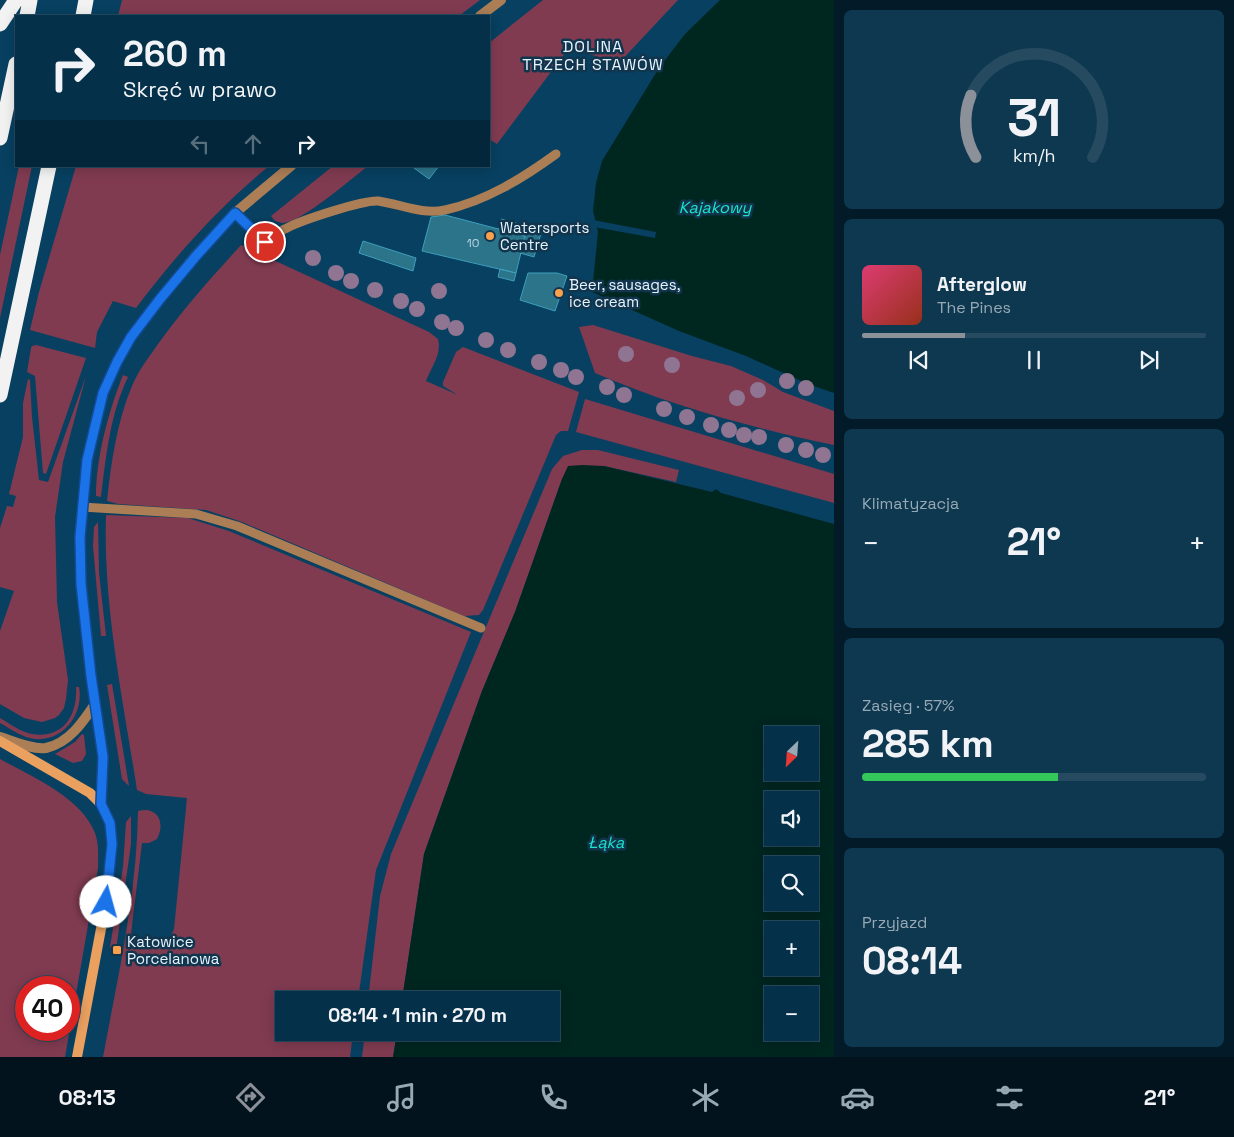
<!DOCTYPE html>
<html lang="pl">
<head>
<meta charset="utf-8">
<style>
  :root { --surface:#053049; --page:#0e3850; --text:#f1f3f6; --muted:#97a9b4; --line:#264b61; --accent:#8c9099 }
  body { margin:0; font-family:"Space Grotesk",sans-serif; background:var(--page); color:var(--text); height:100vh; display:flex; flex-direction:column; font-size:19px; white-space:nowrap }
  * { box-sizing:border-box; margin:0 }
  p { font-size:16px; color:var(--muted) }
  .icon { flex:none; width:28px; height:28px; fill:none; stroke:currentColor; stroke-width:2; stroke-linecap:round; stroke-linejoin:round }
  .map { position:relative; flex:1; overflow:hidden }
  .panel { display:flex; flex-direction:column; gap:10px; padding:10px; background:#031a28; width:400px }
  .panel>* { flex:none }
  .guide { position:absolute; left:15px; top:15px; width:475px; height:152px; border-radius:0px; box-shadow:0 2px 12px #0003,0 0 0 1px var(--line); background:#053049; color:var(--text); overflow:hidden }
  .needle { width:32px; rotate:205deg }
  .fabs { position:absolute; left:764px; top:726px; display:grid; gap:10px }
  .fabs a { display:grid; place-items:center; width:55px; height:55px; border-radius:0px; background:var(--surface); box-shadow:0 2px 12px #0003,0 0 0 1px var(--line); font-size:25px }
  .speed { position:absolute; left:15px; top:976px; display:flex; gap:10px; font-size:25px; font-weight:700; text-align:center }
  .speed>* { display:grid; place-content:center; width:65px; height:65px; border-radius:50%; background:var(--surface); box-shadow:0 2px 12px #0003,0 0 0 1px var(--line); line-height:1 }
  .speed .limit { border:8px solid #d22; background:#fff; color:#111 }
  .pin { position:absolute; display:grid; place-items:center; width:42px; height:42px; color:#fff; margin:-21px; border:2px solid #fff; border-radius:50%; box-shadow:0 1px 5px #0007 }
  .me { position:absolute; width:55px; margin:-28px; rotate:7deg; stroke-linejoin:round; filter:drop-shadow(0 0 4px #0008) }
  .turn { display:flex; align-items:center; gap:18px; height:105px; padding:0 25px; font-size:22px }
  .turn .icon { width:65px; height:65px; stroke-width:2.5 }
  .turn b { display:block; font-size:35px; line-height:42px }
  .lanes { display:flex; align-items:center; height:48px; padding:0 25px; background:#0003; justify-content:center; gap:25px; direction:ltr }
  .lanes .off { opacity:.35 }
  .big { font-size:38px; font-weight:800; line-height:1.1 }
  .panel .widget { flex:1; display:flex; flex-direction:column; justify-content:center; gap:8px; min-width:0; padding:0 18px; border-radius:8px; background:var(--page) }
  .panel .dial { align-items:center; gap:0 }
  .dial svg { height:130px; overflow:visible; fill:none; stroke:var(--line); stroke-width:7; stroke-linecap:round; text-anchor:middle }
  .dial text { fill:var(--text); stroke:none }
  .song { display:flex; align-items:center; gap:15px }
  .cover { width:60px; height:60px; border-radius:8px; background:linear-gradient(135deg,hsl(340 70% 55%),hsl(10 70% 35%)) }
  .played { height:5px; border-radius:2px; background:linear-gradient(90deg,var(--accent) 30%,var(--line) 30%) }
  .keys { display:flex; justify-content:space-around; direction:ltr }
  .heat { display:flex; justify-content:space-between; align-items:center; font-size:28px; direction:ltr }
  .charge { height:8px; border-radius:4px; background:linear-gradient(90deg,#34c759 57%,var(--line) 0) }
  .trip { position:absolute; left:275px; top:991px; width:285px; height:50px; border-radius:0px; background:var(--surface); box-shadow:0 2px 12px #0003,0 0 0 1px var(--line); font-weight:800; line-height:50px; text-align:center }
  .dock { display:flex; height:80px; justify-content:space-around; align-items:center; background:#02131d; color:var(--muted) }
  .dock .icon { width:35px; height:35px }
  .dock .on { color:var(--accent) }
  .dock b { font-size:22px; color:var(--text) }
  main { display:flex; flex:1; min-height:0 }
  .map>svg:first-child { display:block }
  .green { fill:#803b51; fill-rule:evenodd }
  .water { fill:#002620; fill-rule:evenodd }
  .pier { fill:#074061 }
  .building { fill:#2b748a; stroke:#3e9ebc }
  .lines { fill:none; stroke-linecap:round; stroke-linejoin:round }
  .lane { stroke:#ab7e56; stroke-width:9 }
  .street { stroke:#ab7e56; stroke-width:10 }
  .secondary { stroke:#eaa160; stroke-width:10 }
  .highway { stroke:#f2f2f2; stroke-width:15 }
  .tree { fill:#8f7592 }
  .route-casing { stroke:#114b97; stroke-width:12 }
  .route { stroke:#1a73e8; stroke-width:9 }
  .poi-dot { fill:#f8a04c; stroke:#11354d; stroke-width:2 }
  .labels { text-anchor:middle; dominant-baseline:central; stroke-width:5; stroke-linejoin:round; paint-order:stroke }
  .number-label { font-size:12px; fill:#b8d4e2 }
  .poi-label { font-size:15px; fill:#e7f4ff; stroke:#11354d; text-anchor:start }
  .neighbourhood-label { font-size:16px; letter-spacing:1px; fill:#e7f4ff; stroke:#11354d }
  .water-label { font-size:16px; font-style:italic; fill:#1ae4cc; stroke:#11354d }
</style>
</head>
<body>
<main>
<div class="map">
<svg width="834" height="1057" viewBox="0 0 834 1057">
  <rect width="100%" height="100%" fill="#074061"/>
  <path class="green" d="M 122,0 L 480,0 L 459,16 L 118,16 Z
    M 543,0 L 678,0 L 619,63 L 569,48 L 497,144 L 489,139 L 489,43 Z
    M 19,166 L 32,166 L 0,318 L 0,255 Z
    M 76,166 L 269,166 C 219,207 175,256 136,308 L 113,301 L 97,332 L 95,348 L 30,330 L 39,292 Z
    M 333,166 L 368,166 C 351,179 302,222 283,223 C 280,223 277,221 275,221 L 271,216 Z
    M 241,245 L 429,332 L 438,339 C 442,355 431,367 426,381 L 458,395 L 443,386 L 443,382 L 456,352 L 463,347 L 579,392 L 568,431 L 561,431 L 556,435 L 483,610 L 479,615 L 464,616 L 242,522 L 206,510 L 118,504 L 107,501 C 111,463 117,421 132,386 C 138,371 149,357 158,344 C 183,309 212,277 241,245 Z
    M 593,325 L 692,356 L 731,366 L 763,380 L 783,392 L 834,411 L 834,445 C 753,428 671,406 595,373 L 579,327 Z
    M 36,345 L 86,358 L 46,474 L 43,473 L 35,376 L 27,372 L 31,348 L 32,346 Z
    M 123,375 L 128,377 C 110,414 106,457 101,497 L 96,496 C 96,457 109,410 123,375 Z
    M 86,376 L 63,462 L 55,517 L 57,602 L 68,680 L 66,699 L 64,708 L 59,715 L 55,718 L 42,722 L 24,718 L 0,704 L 0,631 L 14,591 L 0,587 L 0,528 L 7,506 L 13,507 L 16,496 L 9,494 L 23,437 L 23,403 L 28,379 L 30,380 L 32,417 L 39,480 L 48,482 Z
    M 585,399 L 834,474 L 834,503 L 576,432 Z
    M 582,450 L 598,450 L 679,470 L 676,482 L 604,466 L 562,479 L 515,612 L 482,691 L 424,854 L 402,1000 L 368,1000 L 380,896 L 391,854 L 552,469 L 563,456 Z
    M 106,515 L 188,518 L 229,531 L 471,632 L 376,870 L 358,1000 L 284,1000 L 284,1032 L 353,1033 L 350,1057 L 103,1057 C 118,976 137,894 138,811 C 157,806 166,822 157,839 L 149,843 L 142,843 L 131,934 L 165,948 L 174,929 L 187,798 L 146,794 L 137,790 C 123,699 103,607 106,515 Z
    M 98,522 L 99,573 L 106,636 L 101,636 L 93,546 L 94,527 Z
    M 112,684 L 129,786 L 122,779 L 107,685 Z
    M 76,687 L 79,687 C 84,713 64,742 35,739 C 23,738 11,729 0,723 L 0,718 C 10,724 21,732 32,734 C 63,739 78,715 76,687 Z
    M 82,734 L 84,735 L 86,754 L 82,761 L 73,763 L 55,754 L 75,742 Z
    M 0,759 C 32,777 81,797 95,833 C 99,844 98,856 98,868 L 65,1057 L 0,1057 ZM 26,988 L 69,988 L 69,1030 L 26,1030 Z
    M 131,816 L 131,844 L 116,950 L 110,947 L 123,867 L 126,822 Z
    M 365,1033 L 397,1033 L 393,1057 L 362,1057 Z"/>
  <path class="water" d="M 720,0 L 834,0 L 834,393 L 808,384 L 746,356 L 679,331 L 592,292 L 598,232 L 593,211 L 596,183 L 602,161 L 659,68 L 685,34 Z
    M 582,465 L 604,466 L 712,492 L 716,489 L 721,493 L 834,524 L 834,1057 L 393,1057 L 397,1033 L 551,1032 L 551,1000 L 402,1000 L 424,854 L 482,691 L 515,612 L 562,479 L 568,466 ZM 772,735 L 810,735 L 810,772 L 772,772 ZM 772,800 L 810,800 L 810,838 L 772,838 ZM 772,865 L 810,865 L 810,902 L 772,902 ZM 772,930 L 810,930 L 810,968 L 772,968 ZM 772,995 L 810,995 L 810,1032 L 772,1032 Z"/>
  <path class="pier" d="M 593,220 L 656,232 L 655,238 L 594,227 Z"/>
  <path class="building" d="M 416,166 L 439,166 L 429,179 L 414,168 Z
    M 445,215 L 525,236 L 516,273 L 422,251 L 431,217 Z
    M 501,219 L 542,230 L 534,257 L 520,253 L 525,236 L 499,229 Z
    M 363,241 L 416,258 L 413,271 L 359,253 Z
    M 500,269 L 516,273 L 514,281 L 498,277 Z
    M 528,273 L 557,273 L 567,276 L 555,311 L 520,300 Z"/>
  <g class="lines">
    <path class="lane" d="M 235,213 L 265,242 C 272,237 279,231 287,228 C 302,220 363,200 378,201 C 400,204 422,215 445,210 C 486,201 523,178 556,154
      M 82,507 L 196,514 L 237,526 L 481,628"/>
    <path class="street" d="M 480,16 L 501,0
      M 0,737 C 13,741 32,750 46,748 C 69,743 83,722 95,704
      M 101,804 L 103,757 L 91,677 L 81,584 L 80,537 L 87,460 L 103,393 L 117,361 L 131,337 L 160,299 L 195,256 L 235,213 L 291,166"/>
    <path class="secondary" d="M 0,741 L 90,793 L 101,804 L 110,823 L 112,844 L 106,902 L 77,1057"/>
    <path class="highway" d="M 27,16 L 30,0
      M 83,16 L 86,0
      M 0,24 L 16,0
      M 0,138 L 16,64
      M 0,395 L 49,166"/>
  </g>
  <g class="tree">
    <circle cx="313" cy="258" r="8"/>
    <circle cx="336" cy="273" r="8"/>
    <circle cx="351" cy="281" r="8"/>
    <circle cx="375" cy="290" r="8"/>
    <circle cx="439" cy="291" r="8"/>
    <circle cx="401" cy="301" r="8"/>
    <circle cx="417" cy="309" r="8"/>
    <circle cx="442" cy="322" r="8"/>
    <circle cx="456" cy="328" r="8"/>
    <circle cx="486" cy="340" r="8"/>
    <circle cx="508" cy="350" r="8"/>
    <circle cx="626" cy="354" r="8"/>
    <circle cx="539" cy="362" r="8"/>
    <circle cx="672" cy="365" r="8"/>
    <circle cx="561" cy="370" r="8"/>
    <circle cx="576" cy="377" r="8"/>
    <circle cx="787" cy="381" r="8"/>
    <circle cx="607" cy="387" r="8"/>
    <circle cx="806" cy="388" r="8"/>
    <circle cx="758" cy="390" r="8"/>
    <circle cx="624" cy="395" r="8"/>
    <circle cx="737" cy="398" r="8"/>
    <circle cx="664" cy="409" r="8"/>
    <circle cx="687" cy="417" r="8"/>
    <circle cx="711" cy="425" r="8"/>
    <circle cx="729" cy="430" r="8"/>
    <circle cx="744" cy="435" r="8"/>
    <circle cx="759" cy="437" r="8"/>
    <circle cx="786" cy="445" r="8"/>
    <circle cx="806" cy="450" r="8"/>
    <circle cx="823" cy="455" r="8"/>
  </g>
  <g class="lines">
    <defs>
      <path id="route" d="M 106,902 L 112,844 L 110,823 L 101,804 L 103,757 L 91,676 L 81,584 L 80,537 L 87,460 L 103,393 L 117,362 L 131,337 L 160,299 L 196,256 L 235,213 L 265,242"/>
    </defs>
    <use href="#route" class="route-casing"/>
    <use href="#route" class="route"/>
  </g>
  <g class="poi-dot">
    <circle cx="490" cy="236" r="5"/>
    <circle cx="559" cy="293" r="5"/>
    <rect x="112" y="945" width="10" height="10" rx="2.5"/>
  </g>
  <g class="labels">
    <g class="number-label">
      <text x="473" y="243">10</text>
    </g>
    <g class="poi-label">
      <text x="500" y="227">Watersports<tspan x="500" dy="17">Centre</tspan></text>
      <text x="569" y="284">Beer, sausages,<tspan x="569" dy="17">ice cream</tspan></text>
      <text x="127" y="941">Katowice<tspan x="127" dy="17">Porcelanowa</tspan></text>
    </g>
    <g class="neighbourhood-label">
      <text x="593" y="46">DOLINA<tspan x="593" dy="18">TRZECH STAWÓW</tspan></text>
    </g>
    <g class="water-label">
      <text x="715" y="207">Kajakowy</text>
      <text x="606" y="842">Łąka</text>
    </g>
  </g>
</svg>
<div class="fabs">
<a><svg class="needle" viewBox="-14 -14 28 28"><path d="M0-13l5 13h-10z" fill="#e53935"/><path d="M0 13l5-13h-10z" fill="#97a9b4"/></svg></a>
<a><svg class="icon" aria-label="sound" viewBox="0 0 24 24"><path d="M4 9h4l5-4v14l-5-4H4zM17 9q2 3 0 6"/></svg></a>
<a><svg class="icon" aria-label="search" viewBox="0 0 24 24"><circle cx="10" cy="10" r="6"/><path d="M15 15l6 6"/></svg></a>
<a>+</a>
<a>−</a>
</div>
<div class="speed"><div class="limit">40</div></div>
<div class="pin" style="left:265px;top:242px;background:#d93025"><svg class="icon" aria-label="arrive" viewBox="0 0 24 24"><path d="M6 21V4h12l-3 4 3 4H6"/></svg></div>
<svg class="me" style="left:106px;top:902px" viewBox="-20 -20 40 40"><circle r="19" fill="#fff"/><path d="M0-13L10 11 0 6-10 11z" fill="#1a73e8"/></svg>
<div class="trip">08:14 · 1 min · 270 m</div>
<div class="guide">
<div class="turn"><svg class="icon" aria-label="right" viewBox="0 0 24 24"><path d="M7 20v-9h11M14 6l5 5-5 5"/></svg><div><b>260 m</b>Skręć w prawo</div></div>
<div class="lanes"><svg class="icon off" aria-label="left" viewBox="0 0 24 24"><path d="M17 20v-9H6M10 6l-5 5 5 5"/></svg><svg class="icon off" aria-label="ahead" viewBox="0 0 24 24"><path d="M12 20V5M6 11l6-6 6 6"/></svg><svg class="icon" aria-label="right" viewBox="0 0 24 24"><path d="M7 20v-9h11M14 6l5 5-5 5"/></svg></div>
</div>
</div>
<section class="panel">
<div class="widget dial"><svg viewBox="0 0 100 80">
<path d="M14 69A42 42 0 1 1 86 69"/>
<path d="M14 69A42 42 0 0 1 11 31" stroke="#8c9099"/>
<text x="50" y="56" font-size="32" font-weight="700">31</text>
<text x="50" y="72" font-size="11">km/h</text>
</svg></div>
<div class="widget">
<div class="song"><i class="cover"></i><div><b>Afterglow</b><p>The Pines</p></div></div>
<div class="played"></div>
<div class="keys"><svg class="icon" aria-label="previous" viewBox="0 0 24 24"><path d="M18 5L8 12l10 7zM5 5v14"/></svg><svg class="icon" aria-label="pause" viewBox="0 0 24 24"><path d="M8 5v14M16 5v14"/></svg><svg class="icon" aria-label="next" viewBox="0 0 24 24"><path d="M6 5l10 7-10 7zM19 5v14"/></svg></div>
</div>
<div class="widget"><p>Klimatyzacja</p>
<div class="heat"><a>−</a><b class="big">21°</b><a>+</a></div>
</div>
<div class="widget"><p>Zasięg · 57%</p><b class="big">285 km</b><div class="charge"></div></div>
<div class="widget"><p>Przyjazd</p><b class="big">08:14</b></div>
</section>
</main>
<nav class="dock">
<b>08:13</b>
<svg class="icon on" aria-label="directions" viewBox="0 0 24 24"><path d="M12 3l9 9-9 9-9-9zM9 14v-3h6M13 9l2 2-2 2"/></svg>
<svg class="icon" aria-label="music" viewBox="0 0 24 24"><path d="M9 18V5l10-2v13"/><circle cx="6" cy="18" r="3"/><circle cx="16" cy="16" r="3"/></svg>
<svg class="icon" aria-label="phone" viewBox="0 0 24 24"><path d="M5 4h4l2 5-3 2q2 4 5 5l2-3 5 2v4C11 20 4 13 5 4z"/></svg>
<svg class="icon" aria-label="climate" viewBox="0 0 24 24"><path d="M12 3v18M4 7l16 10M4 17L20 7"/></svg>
<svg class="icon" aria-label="car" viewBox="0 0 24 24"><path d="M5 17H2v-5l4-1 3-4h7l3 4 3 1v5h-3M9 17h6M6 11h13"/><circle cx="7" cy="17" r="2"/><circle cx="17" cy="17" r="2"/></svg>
<svg class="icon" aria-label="filters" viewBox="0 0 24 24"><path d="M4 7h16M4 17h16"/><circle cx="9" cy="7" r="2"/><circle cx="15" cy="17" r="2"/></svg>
<b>21°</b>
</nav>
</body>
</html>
